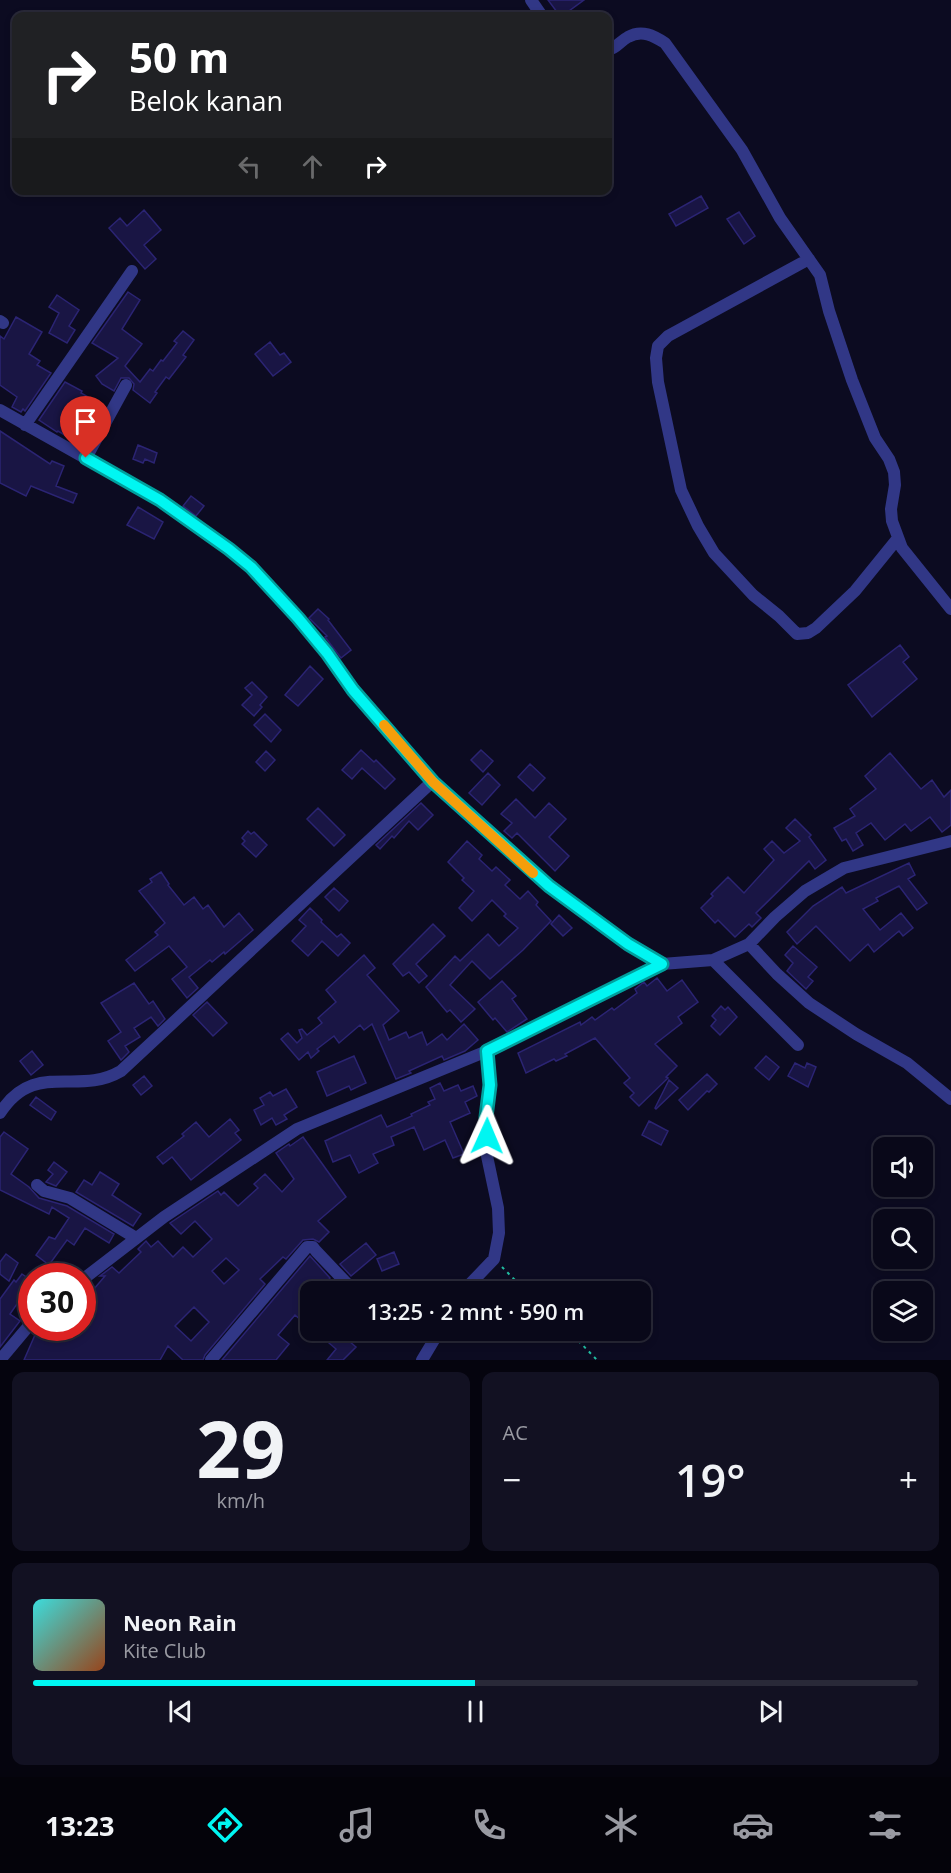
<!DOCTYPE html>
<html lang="id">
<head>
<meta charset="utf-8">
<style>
  :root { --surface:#090819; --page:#121122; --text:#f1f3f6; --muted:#999aa2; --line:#292938; --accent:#00f6f2 }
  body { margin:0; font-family:"Open Sans",sans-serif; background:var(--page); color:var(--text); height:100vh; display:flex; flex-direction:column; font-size:22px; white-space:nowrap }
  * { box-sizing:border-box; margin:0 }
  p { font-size:20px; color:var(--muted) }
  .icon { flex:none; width:33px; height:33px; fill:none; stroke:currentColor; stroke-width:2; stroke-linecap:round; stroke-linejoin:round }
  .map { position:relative; height:1360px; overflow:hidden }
  .side { display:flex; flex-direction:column; gap:12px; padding:12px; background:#05040e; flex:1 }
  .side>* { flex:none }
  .top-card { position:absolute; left:12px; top:12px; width:600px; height:183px; border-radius:12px; box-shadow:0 3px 9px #0003,0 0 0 2px var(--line); background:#202124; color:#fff; overflow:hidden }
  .controls { position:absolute; left:873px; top:1137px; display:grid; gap:12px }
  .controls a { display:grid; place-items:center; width:60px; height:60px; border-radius:12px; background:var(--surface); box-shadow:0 3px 9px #0003,0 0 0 2px var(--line); font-size:30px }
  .speed { position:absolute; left:18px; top:1263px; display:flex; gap:12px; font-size:30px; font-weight:700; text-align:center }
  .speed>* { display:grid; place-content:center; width:78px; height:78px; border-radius:50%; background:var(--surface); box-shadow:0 3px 9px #0003,0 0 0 2px var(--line); line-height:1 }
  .speed .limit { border:9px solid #d22; background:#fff; color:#111 }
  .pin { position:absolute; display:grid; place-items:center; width:51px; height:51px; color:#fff; margin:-62px -26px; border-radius:50% 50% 50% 0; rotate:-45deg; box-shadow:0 0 6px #0007 }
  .pin .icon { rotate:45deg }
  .me { position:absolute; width:66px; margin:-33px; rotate:1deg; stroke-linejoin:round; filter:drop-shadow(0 0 4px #0008) }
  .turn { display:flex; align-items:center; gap:21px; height:126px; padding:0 18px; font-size:27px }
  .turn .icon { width:78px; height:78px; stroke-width:2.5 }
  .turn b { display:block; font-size:42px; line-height:51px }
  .lanes { display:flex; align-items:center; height:57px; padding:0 18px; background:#0003; justify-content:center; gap:30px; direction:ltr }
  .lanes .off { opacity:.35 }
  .big { font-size:45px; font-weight:600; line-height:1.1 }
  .side .card { flex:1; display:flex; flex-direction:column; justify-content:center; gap:9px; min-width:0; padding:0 21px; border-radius:12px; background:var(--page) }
  .side .dial { align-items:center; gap:0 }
  .dial b { font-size:78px; line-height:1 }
  .song { display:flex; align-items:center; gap:18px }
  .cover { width:72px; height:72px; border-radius:9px; background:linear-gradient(135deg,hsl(180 70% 55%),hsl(20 70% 35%)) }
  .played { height:6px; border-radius:3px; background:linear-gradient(90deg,var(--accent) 50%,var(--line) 50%) }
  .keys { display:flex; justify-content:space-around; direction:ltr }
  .heat { display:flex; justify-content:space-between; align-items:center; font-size:33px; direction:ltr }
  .side .tiles { flex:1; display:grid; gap:12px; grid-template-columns:1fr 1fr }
  .card:last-child { grid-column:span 2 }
  .trip { position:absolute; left:300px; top:1281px; width:351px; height:60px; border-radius:12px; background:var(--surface); box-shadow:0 3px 9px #0003,0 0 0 2px var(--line); font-weight:600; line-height:60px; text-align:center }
  .tabs { display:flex; height:96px; justify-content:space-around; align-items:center; background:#04030a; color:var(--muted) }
  .tabs .icon { width:42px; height:42px }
  .tabs .on { color:var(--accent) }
  .tabs b { font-size:27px; color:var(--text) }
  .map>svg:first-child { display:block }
  .building { fill:#191544; stroke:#2b2473; stroke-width:1.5; fill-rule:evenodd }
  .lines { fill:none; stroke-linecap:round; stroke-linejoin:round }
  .path { stroke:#21bda1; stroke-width:2; stroke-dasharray:3 4.5; stroke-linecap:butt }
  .minor { stroke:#313786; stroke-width:12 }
  .route-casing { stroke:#00a09d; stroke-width:15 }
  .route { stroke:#00f6f2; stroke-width:10 }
  .slow { stroke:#f59e0b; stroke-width:10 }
</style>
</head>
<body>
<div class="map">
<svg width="951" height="1360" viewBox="0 0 951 1360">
  <rect width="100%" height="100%" fill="#0c0b21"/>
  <path class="building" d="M 548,0 L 584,0 L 562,16 L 560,16 Z
    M 701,196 L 708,208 L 676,226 L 669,214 Z
    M 144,210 L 161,230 L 144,245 L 156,259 L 145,269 L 109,228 L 120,218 L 127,226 Z
    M 739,212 L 755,236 L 744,244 L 727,219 Z
    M 128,292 L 140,300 L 122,329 L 142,344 L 125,366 L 140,382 L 150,369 L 153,371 L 161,360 L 163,361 L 177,343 L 174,341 L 183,331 L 194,340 L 183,355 L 186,357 L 169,379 L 166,377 L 155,392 L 157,393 L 150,403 L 133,390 L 134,384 L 129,378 L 121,378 L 114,391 L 102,384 L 96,376 L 118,358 L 92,343 Z
    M 57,295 L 79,310 L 69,326 L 75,330 L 67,343 L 49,333 L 59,313 L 49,307 Z
    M 16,317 L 42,332 L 29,354 L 40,361 L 37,365 L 51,373 L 25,411 L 23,409 L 21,412 L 12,407 L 17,397 L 0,385 L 0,336 L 4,339 Z
    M 270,342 L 280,355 L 284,353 L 291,362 L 273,376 L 255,354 Z
    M 65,382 L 82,391 L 81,393 L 97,402 L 84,427 L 87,429 L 78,443 L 58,431 L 57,432 L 39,420 Z
    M 0,431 L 50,464 L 52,461 L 64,466 L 56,486 L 77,494 L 73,503 L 31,486 L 26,496 L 0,483 Z
    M 138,445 L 157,453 L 154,463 L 145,459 L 143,463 L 133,459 Z
    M 191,496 L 204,506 L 196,516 L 183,506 Z
    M 138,507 L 163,522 L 154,539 L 127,525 Z
    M 318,609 L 329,619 L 328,620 L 351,650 L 341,658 L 325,637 L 327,636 L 309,618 Z
    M 900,645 L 909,657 L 903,662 L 917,679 L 872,717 L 848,685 Z
    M 310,666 L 323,679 L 298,706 L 285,695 Z
    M 252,682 L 267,697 L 260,705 L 262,707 L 254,716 L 242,705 L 252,695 L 245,688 Z
    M 265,714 L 281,730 L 271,742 L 254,725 Z
    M 361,750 L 374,762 L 376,760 L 395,779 L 385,789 L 362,768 L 352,779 L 342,770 Z
    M 481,750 L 493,761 L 483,772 L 471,760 Z
    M 266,751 L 275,760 L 265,771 L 256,762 Z
    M 890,753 L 921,789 L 932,780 L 944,797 L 951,790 L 951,825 L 942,832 L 930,817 L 911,831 L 905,824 L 885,840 L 871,823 L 856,833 L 863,845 L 853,851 L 846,839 L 842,841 L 834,828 L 855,816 L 850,809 L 876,789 L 865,776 Z
    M 530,764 L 545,778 L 533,791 L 518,777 Z
    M 488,773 L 500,785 L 482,805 L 469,793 Z
    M 516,799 L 535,818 L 549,803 L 566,819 L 549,837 L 569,856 L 555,871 L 517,833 L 512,838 L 504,831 L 512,823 L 501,814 Z
    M 421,803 L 433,815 L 418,830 L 409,821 L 394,838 L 392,836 L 380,849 L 376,845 Z
    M 318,808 L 345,835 L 334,846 L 307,819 Z
    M 795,819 L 811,835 L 809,837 L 826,860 L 815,869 L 809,861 L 756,913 L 761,918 L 752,927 L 749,924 L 735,937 L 718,920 L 715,923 L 701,908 L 713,896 L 711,894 L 728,877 L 744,893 L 774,860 L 764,849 L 772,841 L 784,853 L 800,841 L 786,828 Z
    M 248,831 L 251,834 L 254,832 L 267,845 L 256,857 L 242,844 L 245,841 L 242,838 Z
    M 467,841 L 482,855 L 479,859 L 492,871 L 496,867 L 510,880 L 505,885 L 520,899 L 528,891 L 538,902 L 536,905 L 551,921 L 523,950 L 490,979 L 472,961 L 450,985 L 475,1009 L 461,1022 L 450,1010 L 447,1012 L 426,987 L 455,956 L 460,961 L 488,934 L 499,946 L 518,928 L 504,916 L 506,914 L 492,900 L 472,921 L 459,908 L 474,891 L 462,880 L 464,878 L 448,862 Z
    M 909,863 L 915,875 L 908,879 L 927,903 L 917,910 L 899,886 L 876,898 L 878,901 L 863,909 L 880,930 L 901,913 L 913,928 L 903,936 L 899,931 L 874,952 L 868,944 L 850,961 L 816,926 L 797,944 L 787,932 L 813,906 L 842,887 L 846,893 Z
    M 161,872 L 169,884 L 168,885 L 184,905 L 194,897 L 203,909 L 208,905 L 224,927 L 239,913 L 253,930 L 225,954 L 224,952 L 212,962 L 210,960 L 189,977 L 198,988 L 187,998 L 172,979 L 187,967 L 169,946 L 135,971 L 126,960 L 158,935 L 155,932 L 165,923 L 139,891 L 152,882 L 150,879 Z
    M 334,888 L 348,901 L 339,911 L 325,897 Z
    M 310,908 L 322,920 L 321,922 L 337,937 L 341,934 L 350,943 L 338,956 L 322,941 L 308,956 L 292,941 L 306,926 L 299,920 Z
    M 559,915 L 572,928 L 563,936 L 551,924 Z
    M 433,924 L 445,936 L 416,964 L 427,976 L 419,983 L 409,972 L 403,976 L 393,964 Z
    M 793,946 L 817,967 L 808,977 L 813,981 L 806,989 L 787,971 L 793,963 L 785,955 Z
    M 364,955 L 375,968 L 367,975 L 399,1011 L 383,1025 L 389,1040 L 406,1032 L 409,1038 L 422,1032 L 427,1045 L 442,1034 L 447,1040 L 464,1024 L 478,1040 L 465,1051 L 444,1060 L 442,1056 L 409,1071 L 411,1073 L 396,1079 L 372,1024 L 364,1030 L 360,1025 L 339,1043 L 334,1036 L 317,1049 L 319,1051 L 311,1058 L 308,1052 L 299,1060 L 281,1039 L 288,1033 L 297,1043 L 302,1038 L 299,1030 L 302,1029 L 307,1035 L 322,1023 L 318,1018 L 336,1002 L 326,990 Z
    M 657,978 L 667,991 L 682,980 L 698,1002 L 678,1017 L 682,1023 L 655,1044 L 677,1066 L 666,1077 L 668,1078 L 639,1106 L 630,1097 L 634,1093 L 624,1083 L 630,1078 L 595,1038 L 565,1054 L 567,1056 L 556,1061 L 554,1059 L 526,1073 L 518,1053 L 580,1022 L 581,1025 L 592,1017 L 595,1020 L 612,1008 L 614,1010 L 637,993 L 635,989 L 644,982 L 647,986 Z
    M 502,981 L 516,996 L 512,999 L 527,1019 L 507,1032 L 495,1018 L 493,1020 L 478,1002 Z
    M 134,983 L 149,1004 L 153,1001 L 165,1019 L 158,1026 L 151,1017 L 134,1028 L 140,1037 L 125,1046 L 129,1052 L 121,1060 L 108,1041 L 121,1032 L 101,1003 Z
    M 207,1002 L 227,1023 L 213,1036 L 193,1015 Z
    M 721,1006 L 725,1010 L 728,1007 L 737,1017 L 720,1035 L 711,1026 L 716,1020 L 712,1016 Z
    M 32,1051 L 43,1065 L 31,1075 L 20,1061 Z
    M 354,1056 L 366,1083 L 351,1090 L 349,1086 L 327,1096 L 317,1072 Z
    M 766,1056 L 779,1067 L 769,1080 L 755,1068 Z
    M 795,1063 L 805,1068 L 807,1063 L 816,1067 L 808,1087 L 788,1076 Z
    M 707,1074 L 717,1084 L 709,1092 L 707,1091 L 688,1110 L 679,1100 Z
    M 144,1076 L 152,1086 L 141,1095 L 133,1085 Z
    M 669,1080 L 678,1088 L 656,1109 L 655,1108 Z
    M 440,1083 L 444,1091 L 458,1085 L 461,1091 L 473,1086 L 477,1096 L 465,1102 L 470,1113 L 450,1122 L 464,1154 L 453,1158 L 445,1140 L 424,1150 L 414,1127 L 391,1137 L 394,1145 L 373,1154 L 378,1163 L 359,1173 L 350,1155 L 333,1162 L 325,1141 L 381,1115 L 387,1127 L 412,1116 L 411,1114 L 430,1105 L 428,1102 L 435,1099 L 430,1088 Z
    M 286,1089 L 297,1107 L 284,1115 L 287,1119 L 276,1125 L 272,1118 L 261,1125 L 254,1110 L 264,1105 L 260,1098 L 270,1092 L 273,1096 Z
    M 36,1097 L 56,1112 L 51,1120 L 30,1105 Z
    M 230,1119 L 239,1130 L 235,1133 L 241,1140 L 191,1180 L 172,1157 L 163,1164 L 157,1157 L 184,1136 L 182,1134 L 196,1122 L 209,1137 Z
    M 649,1121 L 668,1131 L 661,1145 L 642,1135 Z
    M 4,1132 L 28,1149 L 11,1174 L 29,1187 L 39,1198 L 67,1206 L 114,1234 L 109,1243 L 85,1228 L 74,1245 L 67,1240 L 49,1265 L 36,1255 L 49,1237 L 55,1239 L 69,1218 L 52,1207 L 49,1214 L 0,1190 L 0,1137 Z
    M 303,1137 L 346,1197 L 318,1221 L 329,1232 L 319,1242 L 313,1239 L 303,1240 L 286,1259 L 283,1257 L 260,1279 L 265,1284 L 205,1355 L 203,1360 L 183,1360 L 168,1346 L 160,1360 L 24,1360 L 38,1328 L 82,1328 L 82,1303 L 105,1276 L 100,1276 L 112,1267 L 119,1273 L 141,1252 L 138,1249 L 146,1241 L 151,1247 L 158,1241 L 173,1257 L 183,1247 L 193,1257 L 212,1239 L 195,1221 L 181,1234 L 170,1223 L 218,1191 L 221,1195 L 224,1192 L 238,1206 L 258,1188 L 254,1184 L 265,1174 L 282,1192 L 294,1179 L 276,1153 L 289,1144 L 290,1146 ZM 226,1258 L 239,1270 L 224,1284 L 212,1271 ZM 194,1307 L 209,1322 L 191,1341 L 175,1326 Z
    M 54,1162 L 67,1172 L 56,1186 L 46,1182 L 53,1174 L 48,1170 Z
    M 100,1172 L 119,1184 L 112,1195 L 141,1214 L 133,1226 L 76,1192 L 84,1180 L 92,1185 Z
    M 366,1243 L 376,1255 L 351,1276 L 340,1264 Z
    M 394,1252 L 399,1264 L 382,1271 L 377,1259 Z
    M 6,1254 L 18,1263 L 9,1281 L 0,1274 L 0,1262 Z
    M 310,1256 L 330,1278 L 319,1292 L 310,1292 L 310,1328 L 295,1315 L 278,1335 L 289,1344 L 276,1360 L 222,1360 Z
    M 22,1274 L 32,1281 L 32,1298 L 28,1303 L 21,1298 L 10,1314 L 20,1321 L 0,1347 L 0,1299 L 14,1280 L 16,1282 Z
    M 314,1330 L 336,1330 L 356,1347 L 343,1360 L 327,1360 L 336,1349 Z"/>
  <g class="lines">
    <path class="path" d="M 502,1267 L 527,1292
      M 568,1330 L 597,1360"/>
    <path class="minor" d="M 531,0 L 542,16
      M 608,50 C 617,48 620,41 628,37 C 642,29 654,36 665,43 L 742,150 L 780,218 L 820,275 L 829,311 L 852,380 L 875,438 L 889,459 L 894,472 L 895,485 L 891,509 L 892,521 L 902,548 L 951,609
      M 809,259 L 668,336 L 658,346 L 656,358 L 658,382 L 681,490 L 698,526 L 714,553 L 753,595 L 779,616 L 797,634 L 808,633 L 816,628 L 855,591 L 898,538
      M 0,321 L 3,323
      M 0,410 L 160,500 L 229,549 L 251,567 L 298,618 L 327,653 L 353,690 L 433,781 L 549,886 L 628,944 L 662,964
      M 25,425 L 132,271
      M 86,458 L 126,385
      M 749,944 L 777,974 L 809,1003 L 856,1034 L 907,1063 L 951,1099
      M 713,960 L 798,1045
      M 0,1113 C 35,1059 77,1097 121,1071 L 433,781
      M 37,1185 L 44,1191 L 70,1198 L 136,1238
      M 82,1280 L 164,1217 L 297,1129 L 487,1051 L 662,964 L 713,960 L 749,944 L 775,917 L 805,891 L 844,868 L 951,841
      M 465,1292 L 471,1283 L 494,1259 L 499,1233 L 498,1208 L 487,1156 L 486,1117 L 490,1085 L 487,1051
      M 0,1360 L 32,1322
      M 211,1360 L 307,1247 L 313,1247 L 316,1251 L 355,1292
      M 422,1360 L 440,1330"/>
  </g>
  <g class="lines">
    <defs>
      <path id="route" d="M 86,458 L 160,500 L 229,549 L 251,567 L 298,618 L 327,653 L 353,690 L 433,782 L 549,886 L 628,944 L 662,964 L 487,1051 L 490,1085 L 486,1117 L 487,1136"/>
    </defs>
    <use href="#route" class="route-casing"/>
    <use href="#route" class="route"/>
    <path class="slow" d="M 384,725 L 433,782 L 533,873"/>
  </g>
</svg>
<div class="controls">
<a><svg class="icon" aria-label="sound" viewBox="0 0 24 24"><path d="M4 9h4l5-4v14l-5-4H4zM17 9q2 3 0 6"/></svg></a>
<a><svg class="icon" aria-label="search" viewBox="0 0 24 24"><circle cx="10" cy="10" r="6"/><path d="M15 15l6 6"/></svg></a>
<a><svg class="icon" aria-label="layers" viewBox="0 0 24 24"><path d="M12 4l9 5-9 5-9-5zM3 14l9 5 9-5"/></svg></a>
</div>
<div class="speed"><div class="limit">30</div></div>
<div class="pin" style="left:86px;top:458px;background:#d93025"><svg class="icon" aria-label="arrive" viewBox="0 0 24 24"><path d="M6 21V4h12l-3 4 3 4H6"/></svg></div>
<svg class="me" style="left:487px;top:1136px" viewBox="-20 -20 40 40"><path d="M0-17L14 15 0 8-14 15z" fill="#00f6f2" stroke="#fff" stroke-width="4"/></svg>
<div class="trip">13:25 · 2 mnt · 590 m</div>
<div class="top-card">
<div class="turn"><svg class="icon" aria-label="right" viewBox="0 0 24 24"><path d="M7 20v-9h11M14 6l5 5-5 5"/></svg><div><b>50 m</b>Belok kanan</div></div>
<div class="lanes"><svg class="icon off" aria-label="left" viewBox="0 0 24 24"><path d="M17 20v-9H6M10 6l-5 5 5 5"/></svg><svg class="icon off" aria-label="ahead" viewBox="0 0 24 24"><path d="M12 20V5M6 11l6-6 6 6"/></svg><svg class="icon" aria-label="right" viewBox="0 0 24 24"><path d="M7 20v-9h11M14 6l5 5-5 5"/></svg></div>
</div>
</div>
<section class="side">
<div class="tiles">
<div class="card dial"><b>29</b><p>km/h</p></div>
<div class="card"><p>AC</p>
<div class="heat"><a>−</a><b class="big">19°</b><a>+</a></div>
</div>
<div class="card">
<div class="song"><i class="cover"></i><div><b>Neon Rain</b><p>Kite Club</p></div></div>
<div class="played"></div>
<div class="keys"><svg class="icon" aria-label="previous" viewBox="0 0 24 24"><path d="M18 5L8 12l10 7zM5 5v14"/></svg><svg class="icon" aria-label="pause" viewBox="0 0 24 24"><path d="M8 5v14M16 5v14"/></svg><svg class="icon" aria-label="next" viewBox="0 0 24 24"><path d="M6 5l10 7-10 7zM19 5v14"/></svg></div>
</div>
</div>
</section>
<nav class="tabs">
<b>13:23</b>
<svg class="icon on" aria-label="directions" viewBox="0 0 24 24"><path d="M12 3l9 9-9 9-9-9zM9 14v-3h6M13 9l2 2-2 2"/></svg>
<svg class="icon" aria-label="music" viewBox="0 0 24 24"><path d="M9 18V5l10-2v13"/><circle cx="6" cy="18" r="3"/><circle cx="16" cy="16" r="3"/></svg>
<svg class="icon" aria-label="phone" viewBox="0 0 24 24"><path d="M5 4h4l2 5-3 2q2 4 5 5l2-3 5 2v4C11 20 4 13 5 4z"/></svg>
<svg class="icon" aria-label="climate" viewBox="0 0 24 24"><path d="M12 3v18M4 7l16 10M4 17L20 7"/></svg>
<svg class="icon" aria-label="car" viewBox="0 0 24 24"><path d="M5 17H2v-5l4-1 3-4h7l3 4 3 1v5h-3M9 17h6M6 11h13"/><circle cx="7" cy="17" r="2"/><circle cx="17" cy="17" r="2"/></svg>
<svg class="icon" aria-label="filters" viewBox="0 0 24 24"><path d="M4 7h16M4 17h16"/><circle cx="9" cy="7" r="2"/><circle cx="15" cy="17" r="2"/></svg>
</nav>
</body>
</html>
